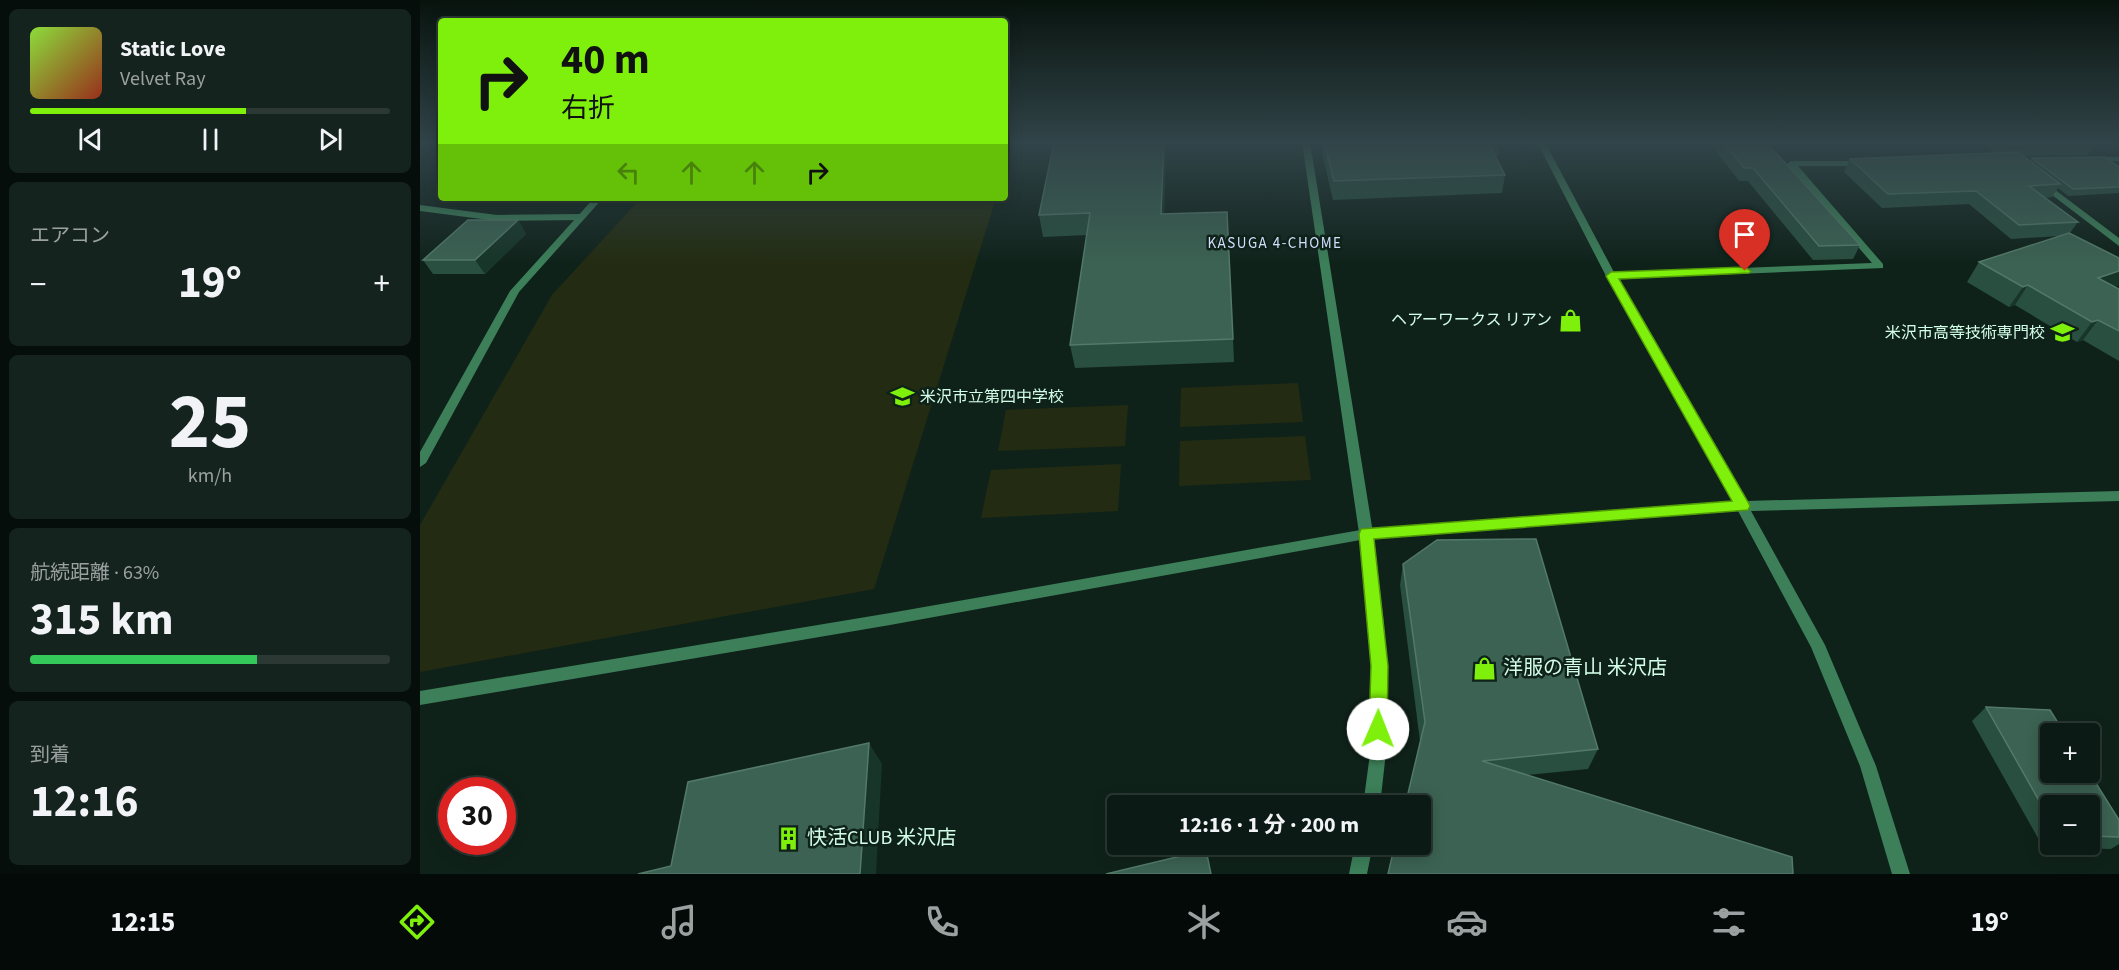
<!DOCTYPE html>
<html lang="ja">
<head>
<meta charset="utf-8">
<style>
  :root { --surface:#0b1a14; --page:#14231d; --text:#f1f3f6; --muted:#9aa1a0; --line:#2b3834; --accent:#7ff00b }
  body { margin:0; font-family:"Source Sans 3","Noto Sans JP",sans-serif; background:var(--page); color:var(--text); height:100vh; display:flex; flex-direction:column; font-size:22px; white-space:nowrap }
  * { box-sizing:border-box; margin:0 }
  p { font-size:20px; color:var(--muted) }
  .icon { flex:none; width:33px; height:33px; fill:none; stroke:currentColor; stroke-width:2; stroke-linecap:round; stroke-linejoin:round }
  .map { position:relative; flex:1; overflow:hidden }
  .details { display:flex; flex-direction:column; gap:9px; padding:9px; background:#060e0b; width:420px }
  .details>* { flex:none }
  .top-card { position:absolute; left:18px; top:18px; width:570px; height:183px; border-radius:6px; box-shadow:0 3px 15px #0003,0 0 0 2px var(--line); background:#7ff00b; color:#111; overflow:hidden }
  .buttons { position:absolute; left:1620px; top:723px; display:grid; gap:12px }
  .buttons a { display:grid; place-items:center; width:60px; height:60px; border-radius:6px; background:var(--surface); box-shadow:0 3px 15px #0003,0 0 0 2px var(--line); font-size:30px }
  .speed { position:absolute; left:18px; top:777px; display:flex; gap:12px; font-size:30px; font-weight:700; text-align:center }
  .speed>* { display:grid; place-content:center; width:78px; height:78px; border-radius:50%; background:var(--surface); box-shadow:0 3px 15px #0003,0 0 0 2px var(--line); line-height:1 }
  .speed .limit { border:9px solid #d22; background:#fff; color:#111 }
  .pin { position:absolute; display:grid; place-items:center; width:51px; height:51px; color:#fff; margin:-62px -26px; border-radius:50% 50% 50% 0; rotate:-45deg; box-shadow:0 0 6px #0007 }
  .pin .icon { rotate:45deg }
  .me { position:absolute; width:66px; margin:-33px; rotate:1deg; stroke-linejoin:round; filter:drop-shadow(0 0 4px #0008) }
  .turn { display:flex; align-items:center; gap:21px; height:126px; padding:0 24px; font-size:27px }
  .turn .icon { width:78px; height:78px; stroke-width:2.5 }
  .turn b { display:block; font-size:42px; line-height:51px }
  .lanes { display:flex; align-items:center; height:57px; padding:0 24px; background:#0003; justify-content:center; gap:30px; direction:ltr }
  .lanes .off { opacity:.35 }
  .big { font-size:45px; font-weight:700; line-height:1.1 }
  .details .card { flex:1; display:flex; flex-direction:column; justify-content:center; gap:9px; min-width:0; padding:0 21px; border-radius:9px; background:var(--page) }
  .details .dial { align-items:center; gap:0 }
  .dial b { font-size:78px; line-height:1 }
  .song { display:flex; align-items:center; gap:18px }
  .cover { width:72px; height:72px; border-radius:9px; background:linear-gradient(135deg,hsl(90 70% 55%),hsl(10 70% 35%)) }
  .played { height:6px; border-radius:3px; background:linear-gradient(90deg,var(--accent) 60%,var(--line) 60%) }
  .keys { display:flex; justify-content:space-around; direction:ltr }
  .heat { display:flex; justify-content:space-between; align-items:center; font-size:33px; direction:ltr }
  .charge { height:9px; border-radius:4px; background:linear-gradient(90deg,#34c759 63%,var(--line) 0) }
  .trip { position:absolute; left:687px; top:795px; width:324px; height:60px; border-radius:6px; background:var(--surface); box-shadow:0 3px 15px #0003,0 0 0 2px var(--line); font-weight:700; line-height:60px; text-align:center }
  .dock { display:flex; height:96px; justify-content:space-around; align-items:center; background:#040a08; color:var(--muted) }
  .dock .icon { width:42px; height:42px }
  .dock .active { color:var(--accent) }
  .dock b { font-size:27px; color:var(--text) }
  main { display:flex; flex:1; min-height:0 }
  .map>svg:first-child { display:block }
  .green { fill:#232c12 }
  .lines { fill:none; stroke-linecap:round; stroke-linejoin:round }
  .minor { fill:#3c7f59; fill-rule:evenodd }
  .tertiary { fill:#3c7f59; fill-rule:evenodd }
  .wall { fill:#294f40; fill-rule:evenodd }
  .shaded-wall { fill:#173529 }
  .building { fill:#3b6252; stroke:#537a69; stroke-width:1.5 }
  .route { fill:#7ff00b; stroke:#539c07; stroke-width:1.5 }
  .labels { text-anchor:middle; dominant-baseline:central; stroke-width:5; stroke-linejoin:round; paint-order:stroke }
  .far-neighbourhood-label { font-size:15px; letter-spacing:1.5px; fill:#d4defd; stroke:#0f221a }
  .poi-label { font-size:16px; fill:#d2fde8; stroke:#0f221a; text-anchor:end }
  .near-poi-label { font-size:20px; fill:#d2fde8; stroke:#0f221a; text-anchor:start }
</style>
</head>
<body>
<main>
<section class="details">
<div class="card">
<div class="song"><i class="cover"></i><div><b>Static Love</b><p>Velvet Ray</p></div></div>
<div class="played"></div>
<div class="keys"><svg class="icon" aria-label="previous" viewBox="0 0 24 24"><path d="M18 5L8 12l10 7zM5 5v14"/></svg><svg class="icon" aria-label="pause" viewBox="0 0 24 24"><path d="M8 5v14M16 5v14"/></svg><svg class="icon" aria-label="next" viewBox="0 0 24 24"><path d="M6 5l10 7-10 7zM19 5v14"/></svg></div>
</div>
<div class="card"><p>エアコン</p>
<div class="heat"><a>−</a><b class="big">19°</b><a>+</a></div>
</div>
<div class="card dial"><b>25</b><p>km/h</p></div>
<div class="card"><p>航続距離 · 63%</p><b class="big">315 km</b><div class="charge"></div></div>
<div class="card"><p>到着</p><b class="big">12:16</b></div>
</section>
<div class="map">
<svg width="1699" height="874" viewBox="0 0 1699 874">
  <rect width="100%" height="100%" fill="#0f221a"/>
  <path class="green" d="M 221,198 L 576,198 L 454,589 L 0,672 L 0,525 L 132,295 Z
    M 878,383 L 883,422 L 760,427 L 761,388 Z
    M 708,405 L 705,446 L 578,451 L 586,410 Z
    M 885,436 L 891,480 L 759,486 L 760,441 Z
    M 701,464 L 698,511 L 561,518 L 571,470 Z"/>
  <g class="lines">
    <path class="minor" d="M 882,142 L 890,142 L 953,533 L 964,624 L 968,715 L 965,761 L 960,806 L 943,806 L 949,761 L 952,715 L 950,624 L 939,533 Z
      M 1669,157 L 1699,157 L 1699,161 L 1669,161 Z
      M 1371,161 L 1445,161 L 1446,163 L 1442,166 L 1378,166 L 1463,264 L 1463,268 L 1191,279 L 1186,276 L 1191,273 L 1452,263 L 1368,166 L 1367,164 Z
      M 1622,180 L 1699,238 L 1699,246 L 1619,185 L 1618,183 Z
      M 0,205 L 77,215 L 161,214 L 166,217 L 161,220 L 77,221 L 0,211 Z
      M 935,844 L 953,844 L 947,874 L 929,874 Z"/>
    <path class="tertiary" d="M 1117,142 L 1125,142 L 1196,276 L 1326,501 L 1699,491 L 1699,501 L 1331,511 L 1405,645 L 1456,766 L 1490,874 L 1472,874 L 1440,766 L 1391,647 L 1318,511 L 946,539 L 470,625 L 0,705 L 0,691 L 470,613 L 946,529 L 1313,502 L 1186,276 Z
      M 174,198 L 183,198 L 99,292 L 6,463 L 0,467 L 0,452 L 90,291 Z"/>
  </g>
  <path class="wall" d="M 634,142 L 746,142 L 744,214 L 813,339 L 814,362 L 655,368 L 650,345 L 667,235 L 623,237 L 619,215 Z
    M 902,142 L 1080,142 L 1078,156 L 1075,156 L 1085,175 L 1082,193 L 913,200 L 902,153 Z
    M 1294,142 L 1346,142 L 1440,245 L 1433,259 L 1393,260 L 1328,181 L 1319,181 L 1292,146 Z
    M 1559,142 L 1673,142 L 1676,143 L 1668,155 L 1603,156 L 1610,161 L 1612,158 L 1699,167 L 1699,193 L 1648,196 L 1638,188 L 1632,197 L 1624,198 L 1658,222 L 1650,233 L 1699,285 L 1694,287 L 1699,289 L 1699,361 L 1663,340 L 1657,342 L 1595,305 L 1589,307 L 1547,282 L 1559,262 L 1639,236 L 1591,239 L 1549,204 L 1462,208 L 1424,172 L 1430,159 L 1574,153 Z
    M 98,220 L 106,234 L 65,274 L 13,274 L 3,260 Z
    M 983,564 L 1178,749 L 1168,769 L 1107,775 L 1373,874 L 1000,741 L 980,585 Z
    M 1566,707 L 1699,820 L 1699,844 L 1691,849 L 1623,847 L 1552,721 ZM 1630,806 L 1670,806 L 1670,844 L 1630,844 Z"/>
  <path class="shaded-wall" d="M 744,142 L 746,142 L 743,236 L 741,214 Z
    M 98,220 L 106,234 L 65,274 L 55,260 Z
    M 1699,271 L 1699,285 L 1663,298 L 1678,278 Z
    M 1608,285 L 1595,305 L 1589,307 L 1603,287 Z
    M 1678,320 L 1663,340 L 1657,342 L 1672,322 Z
    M 449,743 L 462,764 L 456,874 L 440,874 Z"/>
  <path class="building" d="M 634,142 L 744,142 L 741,214 L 807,212 L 813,339 L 650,345 L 670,213 L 619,215 Z
    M 904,142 L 1068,142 L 1085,175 L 914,181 Z
    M 1303,142 L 1346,142 L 1440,245 L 1399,246 L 1333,168 L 1324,168 Z
    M 1581,142 L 1673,142 L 1676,143 L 1584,144 Z
    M 1598,152 L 1640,184 L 1609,186 L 1658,222 L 1599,225 L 1556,191 L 1468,194 L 1430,159 Z
    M 1685,157 L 1699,167 L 1699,187 L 1653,189 L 1612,158 Z
    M 48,220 L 98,220 L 55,260 L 3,260 Z
    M 1649,233 L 1699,258 L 1699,271 L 1678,278 L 1699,289 L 1699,331 L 1678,320 L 1672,322 L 1608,285 L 1603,287 L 1559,262 Z
    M 1116,539 L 1178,749 L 1062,761 L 1372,857 L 1373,874 L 968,874 L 975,844 L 1000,844 L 1000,806 L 985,806 L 1005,722 L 983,564 L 1017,540 Z
    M 1566,707 L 1630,710 L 1645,734 L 1630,734 L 1630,772 L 1669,772 L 1699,820 L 1699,837 L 1670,836 L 1670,806 L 1630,806 L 1630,820 Z
    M 449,743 L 440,874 L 218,874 L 251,866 L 268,782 Z
    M 786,850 L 791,874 L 686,874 Z"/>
  <linearGradient id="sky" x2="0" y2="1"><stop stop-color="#08130e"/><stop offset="0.54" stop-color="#314449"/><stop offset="1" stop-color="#314449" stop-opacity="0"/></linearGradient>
  <rect width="1699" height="264" fill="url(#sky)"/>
  <path class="route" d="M 1325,267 L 1331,271 L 1329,273 L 1199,279 L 1328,502 L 1330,506 L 1328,510 L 954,539 L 968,666 L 967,729 L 965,735 L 958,737 L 952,735 L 949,729 L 951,666 L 939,534 L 941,529 L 1312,501 L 1186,276 L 1191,272 Z"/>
  <defs>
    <symbol id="shop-bare" viewBox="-9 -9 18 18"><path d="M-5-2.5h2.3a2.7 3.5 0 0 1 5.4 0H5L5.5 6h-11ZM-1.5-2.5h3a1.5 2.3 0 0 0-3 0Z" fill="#7ff00b" stroke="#0f221a" stroke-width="2.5" paint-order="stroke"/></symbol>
    <symbol id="school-bare" viewBox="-9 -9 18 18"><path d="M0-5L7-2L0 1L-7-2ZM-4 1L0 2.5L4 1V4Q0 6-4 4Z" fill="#7ff00b" stroke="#0f221a" stroke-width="2.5" paint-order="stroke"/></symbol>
    <symbol id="building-bare" viewBox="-9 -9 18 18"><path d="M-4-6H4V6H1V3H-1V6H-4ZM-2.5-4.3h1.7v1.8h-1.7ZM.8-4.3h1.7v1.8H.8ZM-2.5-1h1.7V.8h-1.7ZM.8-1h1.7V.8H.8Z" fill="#7ff00b" stroke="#0f221a" stroke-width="2.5" paint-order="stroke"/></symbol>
  </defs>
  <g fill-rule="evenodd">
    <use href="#shop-bare" x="1134" y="304" width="33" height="33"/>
    <use href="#school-bare" x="1626" y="316" width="33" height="33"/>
    <use href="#school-bare" x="466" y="380" width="33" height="33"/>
    <use href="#shop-bare" x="1048" y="652" width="33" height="33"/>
    <use href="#building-bare" x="352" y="822" width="33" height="33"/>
  </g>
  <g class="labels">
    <g class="far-neighbourhood-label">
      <text x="855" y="243">KASUGA 4-CHOME</text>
    </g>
    <g class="poi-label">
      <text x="1132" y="320">ヘアーワークス リアン</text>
      <text x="1625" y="333">米沢市高等技術専門校</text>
      <text x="500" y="397" text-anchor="start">米沢市立第四中学校</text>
    </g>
    <g class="near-poi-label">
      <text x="1083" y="668">洋服の青山 米沢店</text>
      <text x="387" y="838">快活CLUB 米沢店</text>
    </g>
  </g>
</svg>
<div class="buttons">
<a>+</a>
<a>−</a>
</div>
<div class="speed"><div class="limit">30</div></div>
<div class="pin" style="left:1325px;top:271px;background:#d93025"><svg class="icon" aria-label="arrive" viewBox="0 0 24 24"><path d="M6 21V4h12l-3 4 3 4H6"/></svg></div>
<svg class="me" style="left:958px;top:729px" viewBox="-20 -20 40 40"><circle r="19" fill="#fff"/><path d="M0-13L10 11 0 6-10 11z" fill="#7ff00b"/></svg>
<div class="trip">12:16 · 1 分 · 200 m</div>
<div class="top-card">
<div class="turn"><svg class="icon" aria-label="right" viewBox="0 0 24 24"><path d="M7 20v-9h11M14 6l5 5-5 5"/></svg><div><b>40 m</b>右折</div></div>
<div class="lanes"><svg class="icon off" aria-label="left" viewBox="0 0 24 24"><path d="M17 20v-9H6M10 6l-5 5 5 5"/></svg><svg class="icon off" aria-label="ahead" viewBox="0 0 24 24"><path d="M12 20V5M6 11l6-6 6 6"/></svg><svg class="icon off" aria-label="ahead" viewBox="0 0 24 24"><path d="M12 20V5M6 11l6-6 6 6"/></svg><svg class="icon" aria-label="right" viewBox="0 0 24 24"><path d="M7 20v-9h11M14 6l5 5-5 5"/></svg></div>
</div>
</div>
</main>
<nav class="dock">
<b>12:15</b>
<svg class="icon active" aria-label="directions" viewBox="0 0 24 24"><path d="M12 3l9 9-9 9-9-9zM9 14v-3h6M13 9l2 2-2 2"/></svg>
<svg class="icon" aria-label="music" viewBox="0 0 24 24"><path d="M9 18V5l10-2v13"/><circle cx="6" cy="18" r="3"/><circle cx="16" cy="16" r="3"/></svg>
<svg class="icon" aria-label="phone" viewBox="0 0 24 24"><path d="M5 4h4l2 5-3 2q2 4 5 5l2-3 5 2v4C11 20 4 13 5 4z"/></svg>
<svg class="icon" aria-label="climate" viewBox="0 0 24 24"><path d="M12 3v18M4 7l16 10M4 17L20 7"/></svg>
<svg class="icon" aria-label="car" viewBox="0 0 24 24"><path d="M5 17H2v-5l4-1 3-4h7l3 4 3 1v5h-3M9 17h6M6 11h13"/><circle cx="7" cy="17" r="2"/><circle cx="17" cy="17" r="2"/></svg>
<svg class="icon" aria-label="filters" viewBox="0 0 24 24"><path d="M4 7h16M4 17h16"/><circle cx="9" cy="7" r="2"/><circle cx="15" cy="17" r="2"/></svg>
<b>19°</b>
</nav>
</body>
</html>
